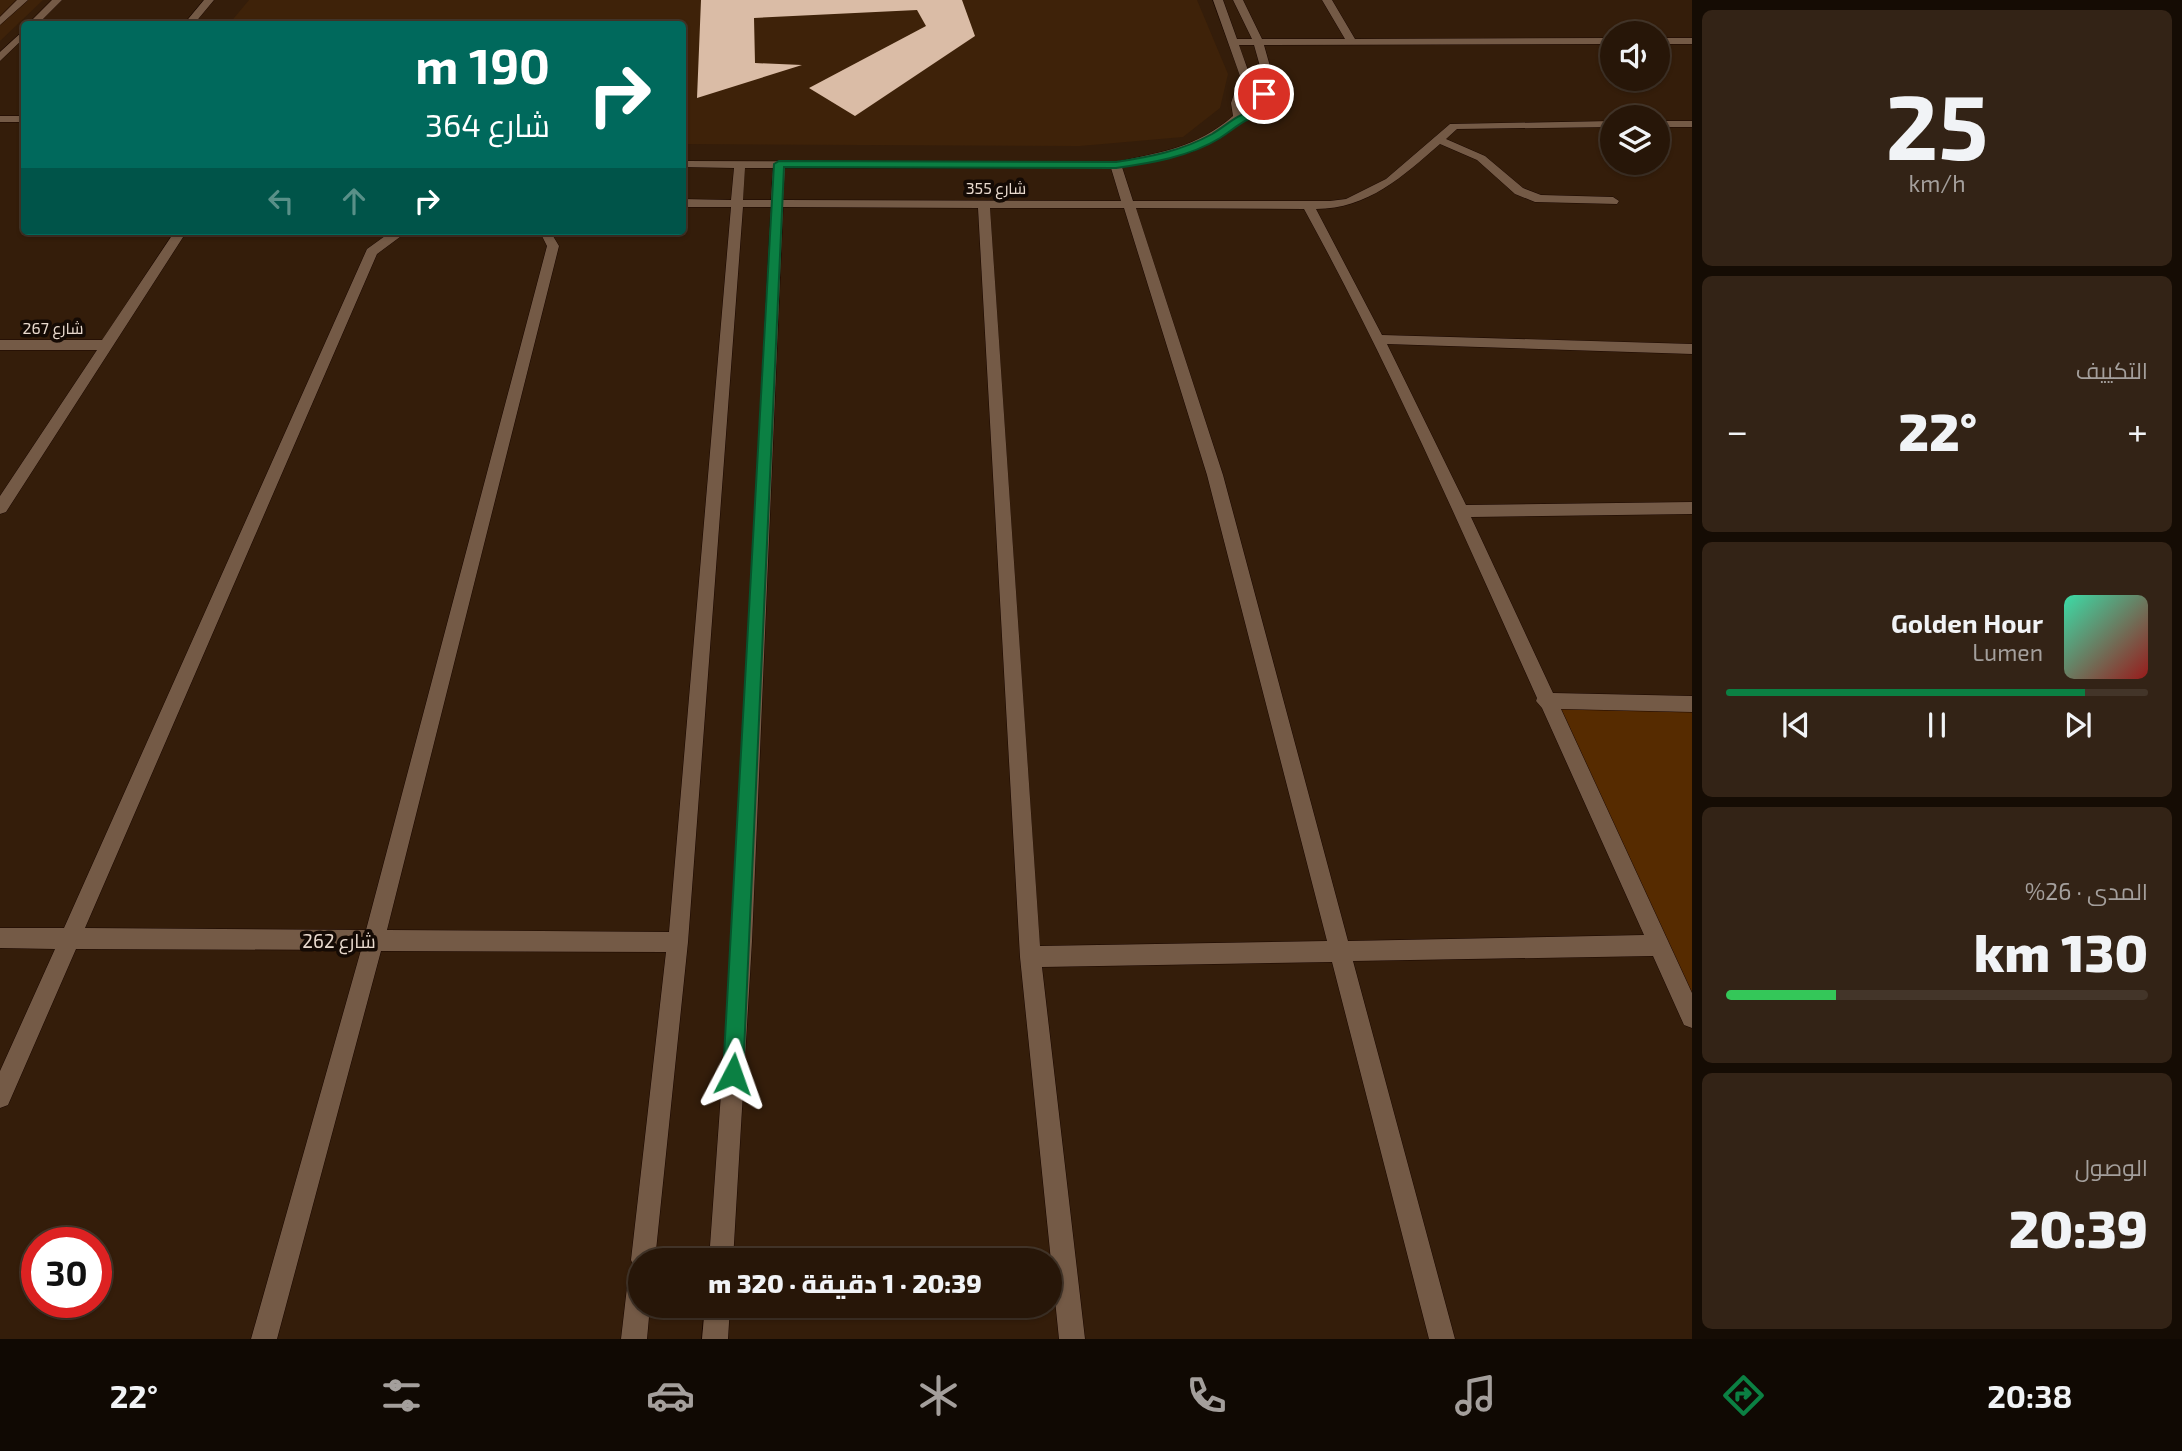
<!DOCTYPE html>
<html lang="ar">
<head>
<meta charset="utf-8">
<style>
  :root { --surface:#271608; --page:#332316; --text:#f1f3f6; --muted:#a49f9c; --line:#433529; --accent:#0b8043 }
  body { margin:0; font-family:"Exo 2",Cairo,sans-serif; background:var(--page); color:var(--text); direction:rtl; height:100vh; display:flex; flex-direction:column; font-size:26px; white-space:nowrap }
  * { box-sizing:border-box; margin:0 }
  p { font-size:23px; color:var(--muted) }
  .icon { flex:none; width:38px; height:38px; fill:none; stroke:currentColor; stroke-width:2; stroke-linecap:round; stroke-linejoin:round }
  .map { position:relative; flex:1; overflow:hidden; direction:ltr }
  .side { display:flex; flex-direction:column; gap:10px; padding:10px; background:#150c04; width:490px }
  .side>* { flex:none }
  .banner { position:absolute; left:21px; top:21px; width:665px; height:214px; border-radius:7px; box-shadow:0 2px 5px #0004,0 0 0 2px var(--line); direction:rtl; background:#00695c; color:#fff; overflow:hidden }
  .fabs { position:absolute; left:1600px; top:21px; display:grid; gap:14px }
  .fabs a { display:grid; place-items:center; width:70px; height:70px; border-radius:50%; background:var(--surface); box-shadow:0 2px 5px #0004,0 0 0 2px var(--line); font-size:35px }
  .speed { position:absolute; left:21px; top:1227px; display:flex; gap:14px; font-size:35px; font-weight:700; text-align:center }
  .speed>* { display:grid; place-content:center; width:91px; height:91px; border-radius:50%; background:var(--surface); box-shadow:0 2px 5px #0004,0 0 0 2px var(--line); line-height:1 }
  .speed .limit { border:10px solid #d22; background:#fff; color:#111 }
  .pin { position:absolute; display:grid; place-items:center; width:60px; height:60px; color:#fff; margin:-30px; border:4px solid #fff; border-radius:50%; box-shadow:0 2px 7px #0007 }
  .me { position:absolute; width:77px; margin:-38px; rotate:4deg; stroke-linejoin:round; filter:drop-shadow(0 0 5px #0008) }
  .turn { display:flex; align-items:center; gap:24px; height:147px; padding:0 21px; font-size:32px }
  .turn .icon { width:91px; height:91px; stroke-width:2.5 }
  .turn b { display:block; font-size:49px; line-height:60px }
  .lanes { display:flex; align-items:center; height:66px; padding:0 21px; background:#0003; justify-content:center; gap:35px; direction:ltr }
  .lanes .off { opacity:.35 }
  .big { font-size:52px; font-weight:800; line-height:1.1 }
  .side .tile { flex:1; display:flex; flex-direction:column; justify-content:center; gap:10px; min-width:0; padding:0 24px; border-radius:10px; background:var(--page) }
  .side .dial { align-items:center; gap:0 }
  .dial b { font-size:91px; line-height:1 }
  .song { display:flex; align-items:center; gap:21px }
  .cover { width:84px; height:84px; border-radius:10px; background:linear-gradient(135deg,hsl(160 70% 55%),hsl(0 70% 35%)) }
  .played { height:7px; border-radius:4px; background:linear-gradient(90deg,var(--accent) 85%,var(--line) 85%) }
  .keys { display:flex; justify-content:space-around; direction:ltr }
  .heat { display:flex; justify-content:space-between; align-items:center; font-size:38px; direction:ltr }
  .charge { height:10px; border-radius:5px; background:linear-gradient(90deg,#34c759 26%,var(--line) 0) }
  .trip { position:absolute; left:628px; top:1248px; width:434px; height:70px; border-radius:35px; background:var(--surface); box-shadow:0 2px 5px #0004,0 0 0 2px var(--line); font-weight:800; line-height:70px; text-align:center; direction:rtl }
  .menu { display:flex; height:112px; justify-content:space-around; align-items:center; background:#100903; color:var(--muted) }
  .menu .icon { width:49px; height:49px }
  .menu .active { color:var(--accent) }
  .menu b { font-size:32px; color:var(--text) }
  main { display:flex; flex:1; min-height:0 }
  .map>svg:first-child { display:block }
  .built { fill:#3e2209 }
  .green { fill:#562b00 }
  .building { fill:#dabca6 }
  .lines { fill:none; stroke-linecap:round; stroke-linejoin:round }
  .minor-casing { stroke:#1a0700; stroke-width:1 }
  .minor { fill:#745a46; fill-rule:evenodd }
  .route { fill:#0b8043; stroke:#07532c; stroke-width:2 }
  .labels { text-anchor:middle; dominant-baseline:central; stroke-width:7; stroke-linejoin:round; paint-order:stroke }
  .far-street-label { font-size:16px; fill:#e9dace; stroke:#140a04 }
  .street-label { font-size:19px; fill:#e9dace; stroke:#140a04 }
</style>
</head>
<body>
<main>
<section class="side">
<div class="tile dial"><b>25</b><p>km/h</p></div>
<div class="tile"><p>التكييف</p>
<div class="heat"><a>−</a><b class="big">22°</b><a>+</a></div>
</div>
<div class="tile">
<div class="song"><i class="cover"></i><div><b>Golden Hour</b><p>Lumen</p></div></div>
<div class="played"></div>
<div class="keys"><svg class="icon" aria-label="previous" viewBox="0 0 24 24"><path d="M18 5L8 12l10 7zM5 5v14"/></svg><svg class="icon" aria-label="pause" viewBox="0 0 24 24"><path d="M8 5v14M16 5v14"/></svg><svg class="icon" aria-label="next" viewBox="0 0 24 24"><path d="M6 5l10 7-10 7zM19 5v14"/></svg></div>
</div>
<div class="tile"><p>المدى · 26%</p><b class="big">130 km</b><div class="charge"></div></div>
<div class="tile"><p>الوصول</p><b class="big">20:39</b></div>
</section>
<div class="map">
<svg width="1692" height="1339" viewBox="0 0 1692 1339">
  <rect width="100%" height="100%" fill="#341d0a"/>
  <path class="built" d="M 0,0 L 43,0 L 0,41 Z
    M 249,0 L 1197,0 L 1228,74 L 1220,108 L 1183,137 L 1080,146 L 683,144 L 682,24 L 229,24 Z"/>
  <path class="green" d="M 1692,703 L 1692,997 L 1556,704 Z"/>
  <path class="building" d="M 701,0 L 962,0 L 975,36 L 855,116 L 809,88 L 926,26 L 917,10 L 754,18 L 755,63 L 802,65 L 697,98 Z"/>
  <g class="lines">
    <defs>
      <path id="minor" d="M 17,0 L 28,0 L 0,25 L 0,17 Z
        M 52,0 L 62,0 L 38,24 L 28,24 Z
        M 204,0 L 214,0 L 194,24 L 184,24 Z
        M 1213,0 L 1223,0 L 1237,39 L 1252,39 L 1233,0 L 1243,0 L 1262,39 L 1345,39 L 1322,0 L 1332,0 L 1355,39 L 1612,38 L 1612,44 L 1264,45 L 1273,77 L 1263,114 L 1243,119 L 1221,138 L 1191,152 L 1122,167 L 1133,201 L 1330,201 L 1346,199 L 1386,179 L 1450,124 L 1612,121 L 1612,127 L 1457,129 L 1446,139 L 1485,156 L 1523,188 L 1541,195 L 1613,197 L 1619,201 L 1617,204 L 1535,202 L 1515,194 L 1477,160 L 1440,144 C 1403,176 1368,209 1316,209 L 1382,335 L 1692,344 L 1692,354 L 1387,344 L 1466,505 L 1692,502 L 1692,514 L 1471,517 L 1553,693 L 1692,696 L 1692,712 L 1561,709 L 1692,993 L 1692,1028 L 1684,1025 L 1653,956 L 1353,961 L 1455,1339 L 1429,1339 L 1332,962 L 1042,967 L 1085,1339 L 1059,1339 L 1020,957 L 978,208 L 783,207 L 752,941 L 733,1260 L 709,1260 L 732,941 L 771,207 L 743,207 L 688,942 L 655,1260 L 640,1260 L 640,1306 L 650,1306 L 647,1339 L 621,1339 L 628,1279 L 635,1269 L 631,1260 L 666,952 L 381,951 L 277,1339 L 251,1339 L 361,950 L 76,949 L 8,1105 L 0,1108 L 0,1071 L 55,949 L 0,948 L 0,928 L 64,928 L 367,249 L 392,231 L 408,231 L 377,254 L 85,928 L 366,930 L 547,246 L 542,236 L 533,231 L 550,231 L 559,246 L 387,930 L 669,932 L 731,207 L 682,207 L 682,199 L 731,200 L 734,168 L 682,167 L 682,161 L 1116,162 C 1162,152 1196,148 1233,116 L 1231,103 L 1240,76 ZM 1239,45 L 1254,45 L 1263,77 L 1254,110 L 1244,113 L 1241,103 L 1250,76 ZM 745,168 L 773,168 L 771,200 L 743,200 ZM 785,168 L 1111,168 L 1121,201 L 783,200 ZM 990,208 L 1124,208 L 1207,475 L 1327,941 L 1040,946 ZM 1136,208 L 1304,209 C 1391,367 1463,534 1537,698 L 1536,701 L 1542,708 L 1644,935 L 1348,941 L 1223,475 Z
        M 24,30 L 24,38 L 0,61 L 0,52 Z
        M 1657,38 L 1692,38 L 1692,44 L 1657,44 Z
        M 0,116 L 24,116 L 24,122 L 0,122 Z
        M 1657,121 L 1692,121 L 1692,127 L 1657,127 Z
        M 175,231 L 187,231 L 6,512 L 0,514 L 0,496 L 97,350 L 0,350 L 0,340 L 102,340 Z
        M 705,1306 L 730,1306 L 728,1339 L 702,1339 Z"/>
    </defs>
    <use href="#minor" class="minor-casing"/>
    <use href="#minor" class="minor"/>
  </g>
  <path class="route" d="M 1260,92 L 1268,94 L 1262,114 C 1242,120 1237,127 1220,138 C 1189,157 1151,163 1116,168 L 784,167 L 743,1074 L 740,1081 L 733,1084 L 726,1081 L 723,1074 L 774,164 L 779,161 L 1116,162 C 1149,157 1182,151 1212,134 C 1227,125 1236,115 1254,110 Z"/>
  <g class="labels">
    <g class="far-street-label">
      <text x="996" y="187">شارع 355</text>
      <text x="53" y="327">شارع 267</text>
    </g>
    <g class="street-label">
      <text x="339" y="940">شارع 262</text>
    </g>
  </g>
</svg>
<div class="fabs">
<a><svg class="icon" aria-label="sound" viewBox="0 0 24 24"><path d="M4 9h4l5-4v14l-5-4H4zM17 9q2 3 0 6"/></svg></a>
<a><svg class="icon" aria-label="layers" viewBox="0 0 24 24"><path d="M12 4l9 5-9 5-9-5zM3 14l9 5 9-5"/></svg></a>
</div>
<div class="speed"><div class="limit">30</div></div>
<div class="pin" style="left:1264px;top:94px;background:#d93025"><svg class="icon" aria-label="arrive" viewBox="0 0 24 24"><path d="M6 21V4h12l-3 4 3 4H6"/></svg></div>
<svg class="me" style="left:733px;top:1074px" viewBox="-20 -20 40 40"><path d="M0-17L14 15 0 8-14 15z" fill="#0b8043" stroke="#fff" stroke-width="4"/></svg>
<div class="trip">20:39 · 1 دقيقة · 320 m</div>
<div class="banner">
<div class="turn"><svg class="icon" aria-label="right" viewBox="0 0 24 24"><path d="M7 20v-9h11M14 6l5 5-5 5"/></svg><div><b>190 m</b>شارع 364</div></div>
<div class="lanes"><svg class="icon off" aria-label="left" viewBox="0 0 24 24"><path d="M17 20v-9H6M10 6l-5 5 5 5"/></svg><svg class="icon off" aria-label="ahead" viewBox="0 0 24 24"><path d="M12 20V5M6 11l6-6 6 6"/></svg><svg class="icon" aria-label="right" viewBox="0 0 24 24"><path d="M7 20v-9h11M14 6l5 5-5 5"/></svg></div>
</div>
</div>
</main>
<nav class="menu">
<b>20:38</b>
<svg class="icon active" aria-label="directions" viewBox="0 0 24 24"><path d="M12 3l9 9-9 9-9-9zM9 14v-3h6M13 9l2 2-2 2"/></svg>
<svg class="icon" aria-label="music" viewBox="0 0 24 24"><path d="M9 18V5l10-2v13"/><circle cx="6" cy="18" r="3"/><circle cx="16" cy="16" r="3"/></svg>
<svg class="icon" aria-label="phone" viewBox="0 0 24 24"><path d="M5 4h4l2 5-3 2q2 4 5 5l2-3 5 2v4C11 20 4 13 5 4z"/></svg>
<svg class="icon" aria-label="climate" viewBox="0 0 24 24"><path d="M12 3v18M4 7l16 10M4 17L20 7"/></svg>
<svg class="icon" aria-label="car" viewBox="0 0 24 24"><path d="M5 17H2v-5l4-1 3-4h7l3 4 3 1v5h-3M9 17h6M6 11h13"/><circle cx="7" cy="17" r="2"/><circle cx="17" cy="17" r="2"/></svg>
<svg class="icon" aria-label="filters" viewBox="0 0 24 24"><path d="M4 7h16M4 17h16"/><circle cx="9" cy="7" r="2"/><circle cx="15" cy="17" r="2"/></svg>
<b>22°</b>
</nav>
</body>
</html>
